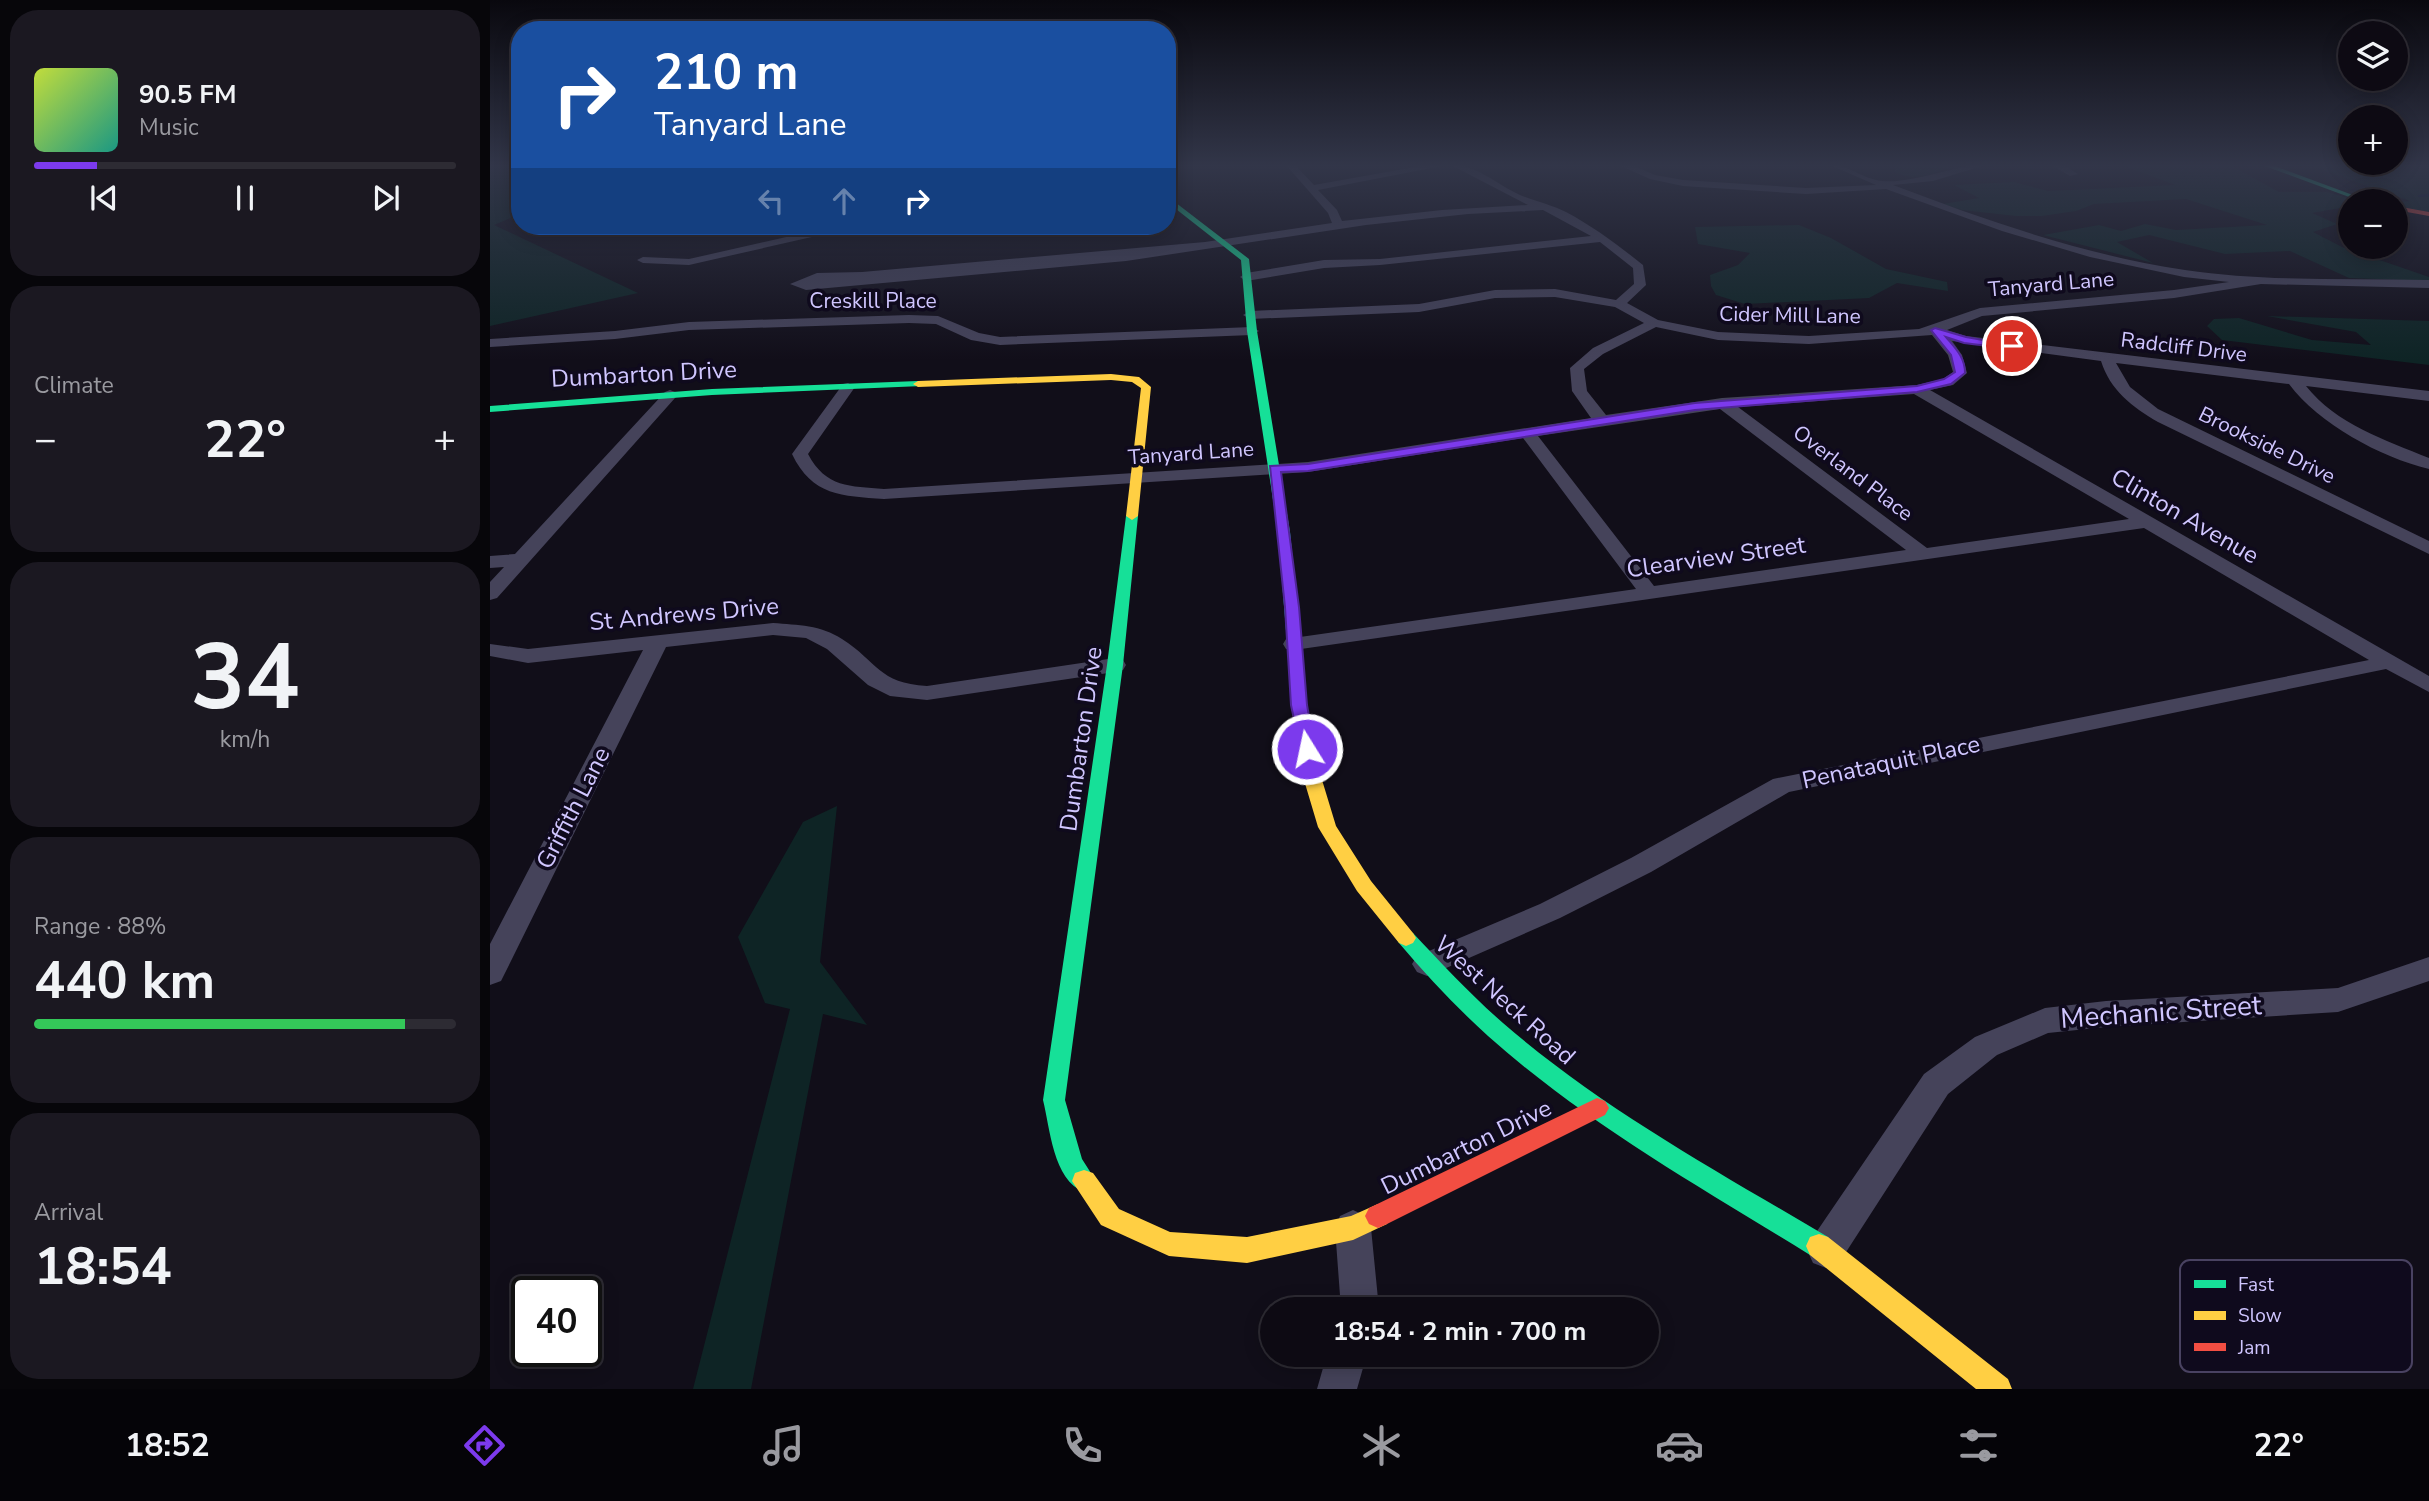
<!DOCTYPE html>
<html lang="en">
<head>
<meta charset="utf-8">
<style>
  :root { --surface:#0d0a13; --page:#1b1821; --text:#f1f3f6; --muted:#9a9aa0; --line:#2d2b33; --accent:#7c3aed }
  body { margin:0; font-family:"Nunito Sans",sans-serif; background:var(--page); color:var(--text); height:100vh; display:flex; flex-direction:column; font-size:26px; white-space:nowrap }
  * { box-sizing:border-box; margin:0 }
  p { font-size:23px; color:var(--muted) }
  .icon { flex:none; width:38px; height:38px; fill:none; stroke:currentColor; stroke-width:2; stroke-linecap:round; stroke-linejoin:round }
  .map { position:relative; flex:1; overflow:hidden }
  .side { display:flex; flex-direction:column; gap:10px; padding:10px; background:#07060a; width:490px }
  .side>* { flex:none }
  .guide { position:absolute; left:21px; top:21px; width:665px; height:214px; border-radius:28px; box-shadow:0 4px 18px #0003,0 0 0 2px var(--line); background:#1a4fa0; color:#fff; overflow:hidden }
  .tools { position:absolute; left:1848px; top:21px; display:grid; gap:14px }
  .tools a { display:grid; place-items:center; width:70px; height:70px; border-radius:50%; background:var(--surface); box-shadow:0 4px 18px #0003,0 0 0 2px var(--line); font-size:35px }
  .speed { position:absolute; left:21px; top:1276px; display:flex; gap:14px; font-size:35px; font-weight:700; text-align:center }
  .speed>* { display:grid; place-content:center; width:91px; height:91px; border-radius:50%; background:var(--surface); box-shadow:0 4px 18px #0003,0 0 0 2px var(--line); line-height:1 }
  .speed .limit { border:4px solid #111; border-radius:10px; background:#fff; color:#111 }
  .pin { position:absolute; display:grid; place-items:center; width:60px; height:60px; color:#fff; margin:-30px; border:4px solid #fff; border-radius:50%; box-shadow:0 2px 7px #0007 }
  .me { position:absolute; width:77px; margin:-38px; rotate:350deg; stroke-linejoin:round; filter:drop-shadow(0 0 5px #0008) }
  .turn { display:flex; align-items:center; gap:24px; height:147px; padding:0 28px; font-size:32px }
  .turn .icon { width:91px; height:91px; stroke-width:2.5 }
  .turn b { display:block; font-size:49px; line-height:60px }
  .lanes { display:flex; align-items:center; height:66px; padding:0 28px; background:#0003; justify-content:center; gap:35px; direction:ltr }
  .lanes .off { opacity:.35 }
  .big { font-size:52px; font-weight:700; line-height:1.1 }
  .side .card { flex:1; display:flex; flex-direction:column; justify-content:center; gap:10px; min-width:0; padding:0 24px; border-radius:28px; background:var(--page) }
  .side .dial { align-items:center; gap:0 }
  .dial b { font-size:91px; line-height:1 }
  .song { display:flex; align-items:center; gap:21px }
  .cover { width:84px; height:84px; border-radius:10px; background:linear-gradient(135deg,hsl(70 70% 55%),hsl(170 70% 35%)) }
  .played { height:7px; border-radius:4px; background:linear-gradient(90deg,var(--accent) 15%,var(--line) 15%) }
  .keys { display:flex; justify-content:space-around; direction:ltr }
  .heat { display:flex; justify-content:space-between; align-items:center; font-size:38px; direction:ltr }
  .charge { height:10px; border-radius:5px; background:linear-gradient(90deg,#34c759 88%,var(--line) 0) }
  .trip { position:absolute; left:770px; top:1297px; width:399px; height:70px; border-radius:35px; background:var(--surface); box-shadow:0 4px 18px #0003,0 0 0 2px var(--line); font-weight:700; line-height:70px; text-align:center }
  .menu { display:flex; height:112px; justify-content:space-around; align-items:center; background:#050408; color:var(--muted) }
  .menu .icon { width:49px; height:49px }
  .menu .active { color:var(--accent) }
  .menu b { font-size:32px; color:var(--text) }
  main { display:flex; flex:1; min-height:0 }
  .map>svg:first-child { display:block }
  .green { fill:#0e2425 }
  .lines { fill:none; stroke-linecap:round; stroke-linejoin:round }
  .stream { stroke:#071537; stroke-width:2.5 }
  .street { fill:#45435a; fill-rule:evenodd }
  .fast { fill:#16e098; fill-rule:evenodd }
  .slow { fill:#ffcf43; fill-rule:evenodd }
  .jam { fill:#f24e42; fill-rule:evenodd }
  .route { fill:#7c3aed; stroke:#51269a; stroke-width:2 }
  .labels { text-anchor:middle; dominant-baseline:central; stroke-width:7; stroke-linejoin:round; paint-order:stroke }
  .far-street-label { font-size:21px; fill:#d0c6ff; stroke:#0f0a1d }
  .street-label { font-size:24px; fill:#d0c6ff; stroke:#0f0a1d }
  .near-street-label { font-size:28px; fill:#d0c6ff; stroke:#0f0a1d }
  .key { fill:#0f0a1d; stroke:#494261; stroke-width:2 }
  .key-label { font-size:19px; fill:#d0c6ff }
</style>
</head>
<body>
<main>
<section class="side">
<div class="card">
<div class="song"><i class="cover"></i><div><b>90.5 FM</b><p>Music</p></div></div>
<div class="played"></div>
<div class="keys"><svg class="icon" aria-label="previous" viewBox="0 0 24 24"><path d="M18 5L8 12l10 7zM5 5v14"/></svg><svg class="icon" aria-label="pause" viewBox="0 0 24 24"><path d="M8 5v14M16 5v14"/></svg><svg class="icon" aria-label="next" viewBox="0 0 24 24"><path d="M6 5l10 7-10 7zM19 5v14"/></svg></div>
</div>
<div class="card"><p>Climate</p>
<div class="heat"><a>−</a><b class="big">22°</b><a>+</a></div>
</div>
<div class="card dial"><b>34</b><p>km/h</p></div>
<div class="card"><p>Range · 88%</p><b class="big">440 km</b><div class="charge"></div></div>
<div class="card"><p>Arrival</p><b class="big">18:54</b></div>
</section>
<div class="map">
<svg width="1939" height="1389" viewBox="0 0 1939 1389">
  <rect width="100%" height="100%" fill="#110e19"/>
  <path class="green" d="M 0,165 L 30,165 L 30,214 L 4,225 L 148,293 L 0,326 Z
    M 1405,165 L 1455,165 L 1459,167 C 1441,175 1423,182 1405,172 Z
    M 1632,165 L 1740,165 L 1789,192 L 1837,192 L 1868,201 L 1860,201 L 1860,209 L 1850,208 L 1822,213 L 1847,224 L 1823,232 L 1852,247 L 1939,277 L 1939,281 L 1859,278 L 1800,251 L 1735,254 L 1659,235 L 1627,242 L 1663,263 L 1553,235 L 1609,225 L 1631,231 L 1655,224 L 1686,230 L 1777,225 L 1696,199 L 1604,204 L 1586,211 L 1552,216 L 1526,216 L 1472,210 L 1453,204 L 1489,198 L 1464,185 L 1524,182 L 1558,191 L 1685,185 Z
    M 1819,165 L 1939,165 L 1939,212 L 1906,206 L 1906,202 L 1920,201 Z
    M 1309,225 L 1341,238 L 1396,269 L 1457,282 L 1458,291 L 1407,283 L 1379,298 L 1255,304 L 1226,295 L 1221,286 L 1220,275 L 1248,265 L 1260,253 L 1208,244 L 1205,227 Z
    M 1777,316 L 1939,321 L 1939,365 L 1732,340 L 1717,326 L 1724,319 L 1749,318 L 1822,340 L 1881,345 L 1866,332 Z
    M 347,806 L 330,962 L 377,1025 L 333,1014 L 261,1389 L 203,1389 L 300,1009 L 275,1003 L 248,937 L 313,822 Z"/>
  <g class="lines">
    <path class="stream" d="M 1929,196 L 1939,195"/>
    <path class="street" d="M 796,165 L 805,165 L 824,185 L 936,165 L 957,165 L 828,190 L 847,210 L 852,221 L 952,210 L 1038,205 L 961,165 C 988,165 1006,184 1030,195 C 1045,201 1062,205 1076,212 C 1104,227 1128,245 1153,265 L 1156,285 L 1137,303 L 1168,320 L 1228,332 L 1319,336 L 1429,329 L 1490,308 L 1684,290 L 1739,282 L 1694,277 L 1600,257 L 1512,231 L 1396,189 L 1316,194 L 1193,186 L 1160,179 L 1129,165 L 1142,165 L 1165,175 L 1193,180 L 1316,188 L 1386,185 L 1340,165 C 1359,165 1373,179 1392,181 C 1423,184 1463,165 1495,165 L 1443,181 L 1403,185 C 1498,221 1594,255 1695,270 C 1775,282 1857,278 1939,280 L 1939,288 L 1771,284 L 1684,298 L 1492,316 L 1457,330 L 1476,336 L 1939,391 L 1939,401 L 1816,386 C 1846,424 1895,440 1939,458 L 1939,469 C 1890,457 1829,424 1799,384 L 1626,363 L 1640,387 L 1668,409 L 1939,541 L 1939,554 L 1668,422 C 1642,407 1620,390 1611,361 L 1462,341 L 1472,355 L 1477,373 L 1463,385 L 1440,390 L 1939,676 L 1939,692 L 1896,669 L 1299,792 L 1161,872 L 1070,918 L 947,972 L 937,976 L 927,972 L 922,964 L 927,956 L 1050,904 L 1141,858 L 1283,779 L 1879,660 L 1654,528 L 804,650 L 796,649 L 793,644 L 796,639 L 1146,589 L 1033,438 L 818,472 L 394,499 C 352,496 322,496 302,454 L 353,384 L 358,383 L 365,387 L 318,454 C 336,488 360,486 394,489 L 818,462 L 1101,418 L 1082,391 L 1080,368 L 1103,348 L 1154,323 L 1125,307 L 1065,297 L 1005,298 L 929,312 L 760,319 L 753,315 L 760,311 L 929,304 L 1005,290 L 1065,289 L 1126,300 L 1144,284 L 1143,268 L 1110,242 L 890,265 L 834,268 L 756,281 L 750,277 L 756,273 L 834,260 L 890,259 L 1101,236 L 1053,210 L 978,214 L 876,225 L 636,261 L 316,290 L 300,284 L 327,273 L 372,272 L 715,242 L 842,223 L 838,213 ZM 1166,327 L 1228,340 L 1319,344 L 1442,335 L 1458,355 L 1463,372 L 1453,379 L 1427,385 L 1232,398 L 1116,415 L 1097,391 L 1094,369 L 1113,354 ZM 1424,394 L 1639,519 L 1437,548 L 1248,407 ZM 1230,409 L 1416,550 L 1164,586 L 1048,436 Z
      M 1561,165 L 1573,165 L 1588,174 L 1580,176 Z
      M 411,226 L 473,226 L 468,229 L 335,234 L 199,265 L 153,263 L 147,260 L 153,257 L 199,259 L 314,233 L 312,230 L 317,227 Z
      M 419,315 L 448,316 L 489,333 L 510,337 L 762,327 L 769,331 L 762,335 L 510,345 L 481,340 L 446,324 L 419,323 L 199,330 L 125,339 L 0,347 L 0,339 L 125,331 L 199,322 Z
      M 180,390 L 185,392 L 188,395 L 185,398 L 7,598 L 0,600 L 0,582 L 14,567 L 0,568 L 0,556 L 25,554 L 175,392 Z
      M 283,623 C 308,625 331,625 352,639 C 388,662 388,683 437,686 L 625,658 L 633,660 L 636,665 L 633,670 L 625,672 L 437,700 L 400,696 L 378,685 L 337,649 L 316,638 L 283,635 L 176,647 L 15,973 L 11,981 L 0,985 L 0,944 L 153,650 L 38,663 L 0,656 L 0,644 L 38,649 Z
      M 1939,957 L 1939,981 L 1848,1012 L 1616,1027 L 1558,1033 L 1507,1055 L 1458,1094 L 1349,1263 L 1336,1268 L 1323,1263 L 1317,1250 L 1323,1237 L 1434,1074 L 1485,1037 L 1555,1008 L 1616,1001 L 1848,988 Z
      M 863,1210 L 876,1216 L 881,1228 L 889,1309 L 851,1309 L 845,1228 L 850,1216 Z
      M 837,1354 L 877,1354 L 867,1389 L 827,1389 Z"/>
    <path class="fast" d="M 1772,165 L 1782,165 L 1879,201 L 1870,201 Z
      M 677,196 L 759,259 L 767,331 L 800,532 L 811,643 L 809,646 L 804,647 L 797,643 L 788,532 L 757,331 L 751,260 L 677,202 Z
      M 428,381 L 433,384 L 432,386 L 222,395 L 0,412 L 0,406 L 222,389 Z
      M 642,512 L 648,516 L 633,665 L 575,1100 L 592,1159 L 606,1181 L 603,1189 L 594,1192 C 563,1180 560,1128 553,1100 L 617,665 L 636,516 Z
      M 916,930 L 923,933 C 952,964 981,995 1013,1023 C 1111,1108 1227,1171 1338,1237 L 1342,1246 L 1338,1255 L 1329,1258 L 1320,1255 C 1210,1187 1094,1122 998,1036 C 966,1007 937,976 909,943 L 906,938 L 909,933 Z"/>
    <path class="slow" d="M 621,374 L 649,377 L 661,387 L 648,516 L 642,520 L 636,516 L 651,388 L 642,382 L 621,380 L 428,387 L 423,384 L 428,381 Z
      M 804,639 L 811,643 L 817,705 L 829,770 L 846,826 L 881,881 L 923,933 L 926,938 L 923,943 L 916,946 L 909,943 L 867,891 L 828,827 L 811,770 L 801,705 L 797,643 Z
      M 594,1170 L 603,1173 L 629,1209 L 680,1232 L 757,1237 L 861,1216 L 888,1204 L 897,1208 L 901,1216 L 897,1224 L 863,1240 L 757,1263 L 679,1256 L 611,1225 L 582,1181 L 585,1173 Z
      M 1329,1234 L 1338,1237 L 1518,1379 L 1522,1389 L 1486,1389 L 1320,1255 L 1316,1246 L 1320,1237 Z"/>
    <path class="jam" d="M 1906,206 L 1939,212 L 1939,216 L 1906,210 Z
      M 1107,1098 L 1115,1101 L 1119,1108 L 1115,1115 L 897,1224 L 888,1228 L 879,1224 L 875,1216 L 879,1208 Z"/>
  </g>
  <linearGradient id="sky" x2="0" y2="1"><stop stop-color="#09080e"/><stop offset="0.46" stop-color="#323649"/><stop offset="1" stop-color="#323649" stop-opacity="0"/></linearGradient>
  <rect width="1939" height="360" fill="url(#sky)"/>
  <path class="route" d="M 1445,328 L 1476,337 L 1527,346 L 1522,349 L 1474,343 L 1456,337 C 1465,348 1475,357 1475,373 L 1461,384 L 1427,392 L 1205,410 L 818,471 L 791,472 L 809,607 L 817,705 L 825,749 L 817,754 L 811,752 L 801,705 L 795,607 L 780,466 L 818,464 L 1205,403 L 1427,386 L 1454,379 L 1465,372 L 1461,355 L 1441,330 Z"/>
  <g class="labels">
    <g class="far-street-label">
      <text transform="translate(1561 284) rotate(-5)">Tanyard Lane</text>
      <text x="383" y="301">Creskill Place</text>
      <text transform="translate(1300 315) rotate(1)">Cider Mill Lane</text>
      <text transform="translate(1694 347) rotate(7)">Radcliff Drive</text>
      <text transform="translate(1777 445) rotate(26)">Brookside Drive</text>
      <text transform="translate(701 453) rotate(-4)">Tanyard Lane</text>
      <text transform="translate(1363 473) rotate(37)">Overland Place</text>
    </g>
    <g class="street-label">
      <text transform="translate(154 374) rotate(-3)">Dumbarton Drive</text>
      <text transform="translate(1695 516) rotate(30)">Clinton Avenue</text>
      <text transform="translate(1226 557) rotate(-8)">Clearview Street</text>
      <text transform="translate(194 614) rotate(-5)">St Andrews Drive</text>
      <text transform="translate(591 739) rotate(-82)">Dumbarton Drive</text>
      <text transform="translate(1401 762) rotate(-12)">Penataquit Place</text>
      <text transform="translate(83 808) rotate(-63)">Griffith Lane</text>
      <text transform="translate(1015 1000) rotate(42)">West Neck Road</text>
      <text transform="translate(976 1147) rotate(-26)">Dumbarton Drive</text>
    </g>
    <g class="near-street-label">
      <text transform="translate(1671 1012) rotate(-4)">Mechanic Street</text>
    </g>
  </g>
  <rect x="1690" y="1260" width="232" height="112" rx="10" class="key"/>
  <rect x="1704" y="1280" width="32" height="8" fill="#16e098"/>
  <rect x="1704" y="1311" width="32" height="9" fill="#ffcf43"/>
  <rect x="1704" y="1343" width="32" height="8" fill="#f24e42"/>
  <g class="key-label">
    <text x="1748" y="1291">Fast</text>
    <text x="1748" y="1322">Slow</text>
    <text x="1748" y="1354">Jam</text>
  </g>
</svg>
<div class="tools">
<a><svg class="icon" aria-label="layers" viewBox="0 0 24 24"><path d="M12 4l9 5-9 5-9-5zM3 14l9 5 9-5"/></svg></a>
<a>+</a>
<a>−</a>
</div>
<div class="speed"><div class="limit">40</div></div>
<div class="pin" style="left:1522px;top:346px;background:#d93025"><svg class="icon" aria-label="arrive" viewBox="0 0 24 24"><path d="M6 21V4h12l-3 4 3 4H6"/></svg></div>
<svg class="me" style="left:817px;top:749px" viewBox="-20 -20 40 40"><circle r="17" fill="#7c3aed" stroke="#fff" stroke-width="3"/><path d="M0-11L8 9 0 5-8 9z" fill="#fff"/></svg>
<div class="trip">18:54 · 2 min · 700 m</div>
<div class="guide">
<div class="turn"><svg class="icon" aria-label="right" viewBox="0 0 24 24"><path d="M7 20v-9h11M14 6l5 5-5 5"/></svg><div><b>210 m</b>Tanyard Lane</div></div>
<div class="lanes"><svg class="icon off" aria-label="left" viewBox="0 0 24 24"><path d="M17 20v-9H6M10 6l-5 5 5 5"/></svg><svg class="icon off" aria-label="ahead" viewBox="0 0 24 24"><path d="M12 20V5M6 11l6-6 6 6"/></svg><svg class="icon" aria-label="right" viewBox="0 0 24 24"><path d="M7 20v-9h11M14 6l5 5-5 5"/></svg></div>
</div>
</div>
</main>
<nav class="menu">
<b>18:52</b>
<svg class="icon active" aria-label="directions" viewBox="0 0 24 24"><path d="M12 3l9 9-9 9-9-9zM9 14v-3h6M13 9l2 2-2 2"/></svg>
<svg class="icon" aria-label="music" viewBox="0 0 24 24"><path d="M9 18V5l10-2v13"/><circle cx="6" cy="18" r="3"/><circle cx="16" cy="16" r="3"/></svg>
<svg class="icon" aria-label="phone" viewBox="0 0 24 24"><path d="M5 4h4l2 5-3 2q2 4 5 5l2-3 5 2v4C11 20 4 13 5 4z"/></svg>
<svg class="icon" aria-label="climate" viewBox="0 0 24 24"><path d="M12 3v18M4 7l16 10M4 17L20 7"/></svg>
<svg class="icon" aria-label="car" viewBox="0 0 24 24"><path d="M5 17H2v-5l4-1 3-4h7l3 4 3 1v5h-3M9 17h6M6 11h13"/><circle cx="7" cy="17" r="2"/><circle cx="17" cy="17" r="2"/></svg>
<svg class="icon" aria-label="filters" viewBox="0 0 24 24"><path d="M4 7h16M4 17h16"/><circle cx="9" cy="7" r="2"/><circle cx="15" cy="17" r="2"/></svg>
<b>22°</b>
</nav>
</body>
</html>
